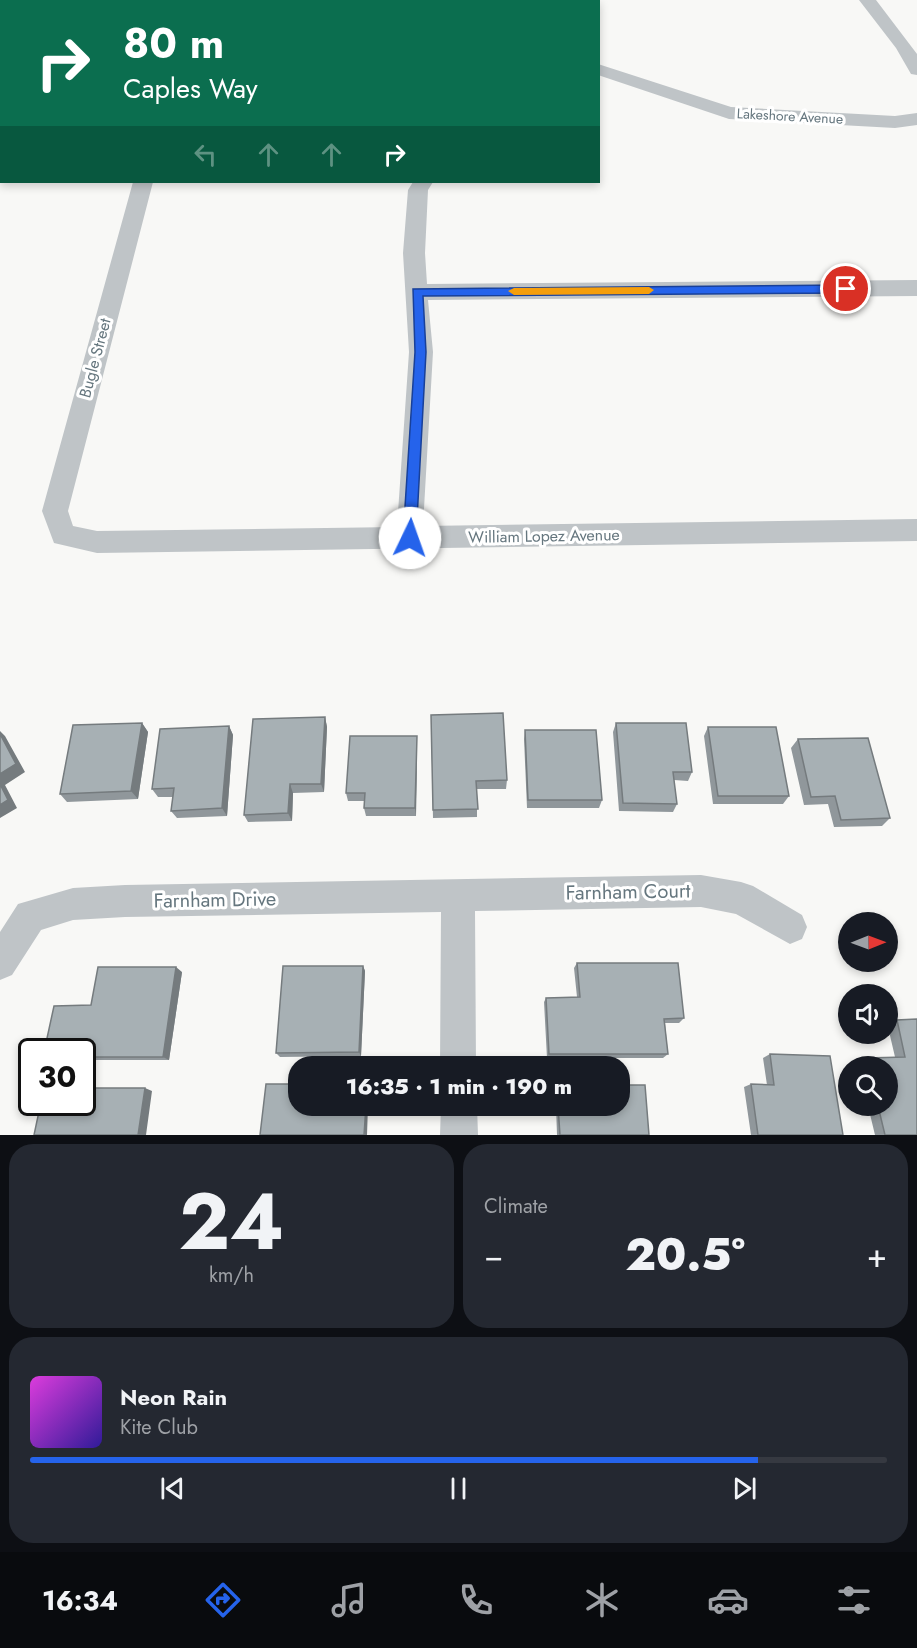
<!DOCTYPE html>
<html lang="en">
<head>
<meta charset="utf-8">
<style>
  :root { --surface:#171b24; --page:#242831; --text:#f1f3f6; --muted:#9ea1a6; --line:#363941; --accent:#2563eb }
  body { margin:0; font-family:Jost,sans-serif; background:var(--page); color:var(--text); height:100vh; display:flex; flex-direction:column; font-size:22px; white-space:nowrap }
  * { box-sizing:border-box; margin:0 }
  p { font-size:20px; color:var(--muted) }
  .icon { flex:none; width:33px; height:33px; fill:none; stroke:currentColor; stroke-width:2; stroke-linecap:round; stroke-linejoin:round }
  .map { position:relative; height:1135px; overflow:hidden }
  .sheet { display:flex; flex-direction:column; gap:9px; padding:9px; background:#0d0f14; flex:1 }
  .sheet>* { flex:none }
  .hud { position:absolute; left:0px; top:0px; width:600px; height:183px; box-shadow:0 3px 9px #0003; background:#0b6e4f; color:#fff; overflow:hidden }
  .needle { width:39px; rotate:89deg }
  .tools { position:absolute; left:838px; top:912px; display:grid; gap:12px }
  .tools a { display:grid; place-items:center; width:60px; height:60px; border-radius:50%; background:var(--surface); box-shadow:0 3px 9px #0003; font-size:30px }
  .speed { position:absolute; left:18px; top:1038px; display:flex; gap:12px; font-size:30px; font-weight:700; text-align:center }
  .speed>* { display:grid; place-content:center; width:78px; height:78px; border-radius:50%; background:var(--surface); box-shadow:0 3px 9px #0003; line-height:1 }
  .speed .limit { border:3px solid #111; border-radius:9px; background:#fff; color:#111 }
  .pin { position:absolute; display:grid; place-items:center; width:51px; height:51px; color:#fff; margin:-26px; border:3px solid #fff; border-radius:50%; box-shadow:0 2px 6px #0007 }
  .me { position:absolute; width:66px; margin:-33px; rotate:3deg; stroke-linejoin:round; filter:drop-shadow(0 0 4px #0008) }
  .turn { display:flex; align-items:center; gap:21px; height:126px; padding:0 24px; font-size:27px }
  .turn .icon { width:78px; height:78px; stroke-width:2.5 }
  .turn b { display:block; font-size:42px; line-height:51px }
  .lanes { display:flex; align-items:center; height:57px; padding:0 24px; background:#0003; justify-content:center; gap:30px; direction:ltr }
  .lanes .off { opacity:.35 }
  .big { font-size:45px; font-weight:800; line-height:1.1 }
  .sheet .card { flex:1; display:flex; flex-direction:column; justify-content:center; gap:9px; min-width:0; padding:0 21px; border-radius:24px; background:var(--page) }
  .sheet .dial { align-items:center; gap:0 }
  .dial b { font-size:78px; line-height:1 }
  .song { display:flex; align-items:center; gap:18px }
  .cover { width:72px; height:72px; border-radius:9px; background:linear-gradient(135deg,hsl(300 70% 55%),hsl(250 70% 35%)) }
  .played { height:6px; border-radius:3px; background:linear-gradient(90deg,var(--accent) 85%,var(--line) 85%) }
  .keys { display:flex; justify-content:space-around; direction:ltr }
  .heat { display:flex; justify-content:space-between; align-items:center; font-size:33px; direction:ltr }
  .sheet .tiles { flex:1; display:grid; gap:9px; grid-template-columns:1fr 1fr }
  .card:last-child { grid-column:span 2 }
  .trip { position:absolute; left:288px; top:1056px; width:342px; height:60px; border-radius:24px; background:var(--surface); box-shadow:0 3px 9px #0003; font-weight:800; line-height:60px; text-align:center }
  .tab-bar { display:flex; height:96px; justify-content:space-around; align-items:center; background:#090b0e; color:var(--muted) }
  .tab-bar .icon { width:42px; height:42px }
  .tab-bar .selected { color:var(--accent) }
  .tab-bar b { font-size:27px; color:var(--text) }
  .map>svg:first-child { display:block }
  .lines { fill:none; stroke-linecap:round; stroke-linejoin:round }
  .minor { fill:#bfc4c7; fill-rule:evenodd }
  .wall { fill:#90979b }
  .shaded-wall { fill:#757b7e }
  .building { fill:#a7b0b4; stroke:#757b7e; stroke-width:1.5 }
  .route { fill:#2563eb; stroke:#184099; stroke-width:1.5 }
  .slow { fill:#f59e0b }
  .labels { text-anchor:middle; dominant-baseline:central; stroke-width:6; stroke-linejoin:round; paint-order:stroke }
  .far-street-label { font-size:14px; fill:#65767e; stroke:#fff }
  .street-label { font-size:16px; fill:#65767e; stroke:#fff }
  .near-street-label { font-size:20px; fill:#65767e; stroke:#fff }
</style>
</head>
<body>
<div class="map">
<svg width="917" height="1135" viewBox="0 0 917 1135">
  <rect width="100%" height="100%" fill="#f8f8f6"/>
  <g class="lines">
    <path class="minor" d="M 430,0 L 451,0 L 429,2 Z
      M 476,0 L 493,0 L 494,2 L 477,2 Z
      M 859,0 L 876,0 L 917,54 L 917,75 L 911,74 L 896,48 Z
      M 0,23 L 2,23 L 2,33 L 0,33 Z
      M 598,64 L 731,107 L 895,116 L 917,113 L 917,125 L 895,128 L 729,119 L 598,75 Z
      M 133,182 L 153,182 L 68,511 L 73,526 L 97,531 L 397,527 L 409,352 L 403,253 L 408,190 L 413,182 L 433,182 L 428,190 L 425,253 L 427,284 L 917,280 L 917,296 L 428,300 L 433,352 L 423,526 L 917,519 L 917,541 L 97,553 L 54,543 L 42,511 Z
      M 701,875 L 741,882 L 753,886 L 802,915 L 807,927 L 802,939 L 790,944 L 736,914 L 701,907 L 475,911 L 476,1066 L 440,1066 L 441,912 L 125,917 L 73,920 L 41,930 L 12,975 L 0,980 L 0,932 L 18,904 L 73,888 L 125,885 Z
      M 441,1106 L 477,1106 L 478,1135 L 440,1135 Z"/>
  </g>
  <path class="wall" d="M 18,0 L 61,0 L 60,2 L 18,2 Z
    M 0,39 L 2,39 L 2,106 L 0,106 Z
    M 431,715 L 507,780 L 506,789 L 477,789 L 477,817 L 433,818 Z
    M 325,717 L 327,727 L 324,792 L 293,793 L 292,821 L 248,822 L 244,815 Z
    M 142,723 L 148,732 L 138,799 L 67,802 L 60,794 Z
    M 616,723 L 692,772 L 688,781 L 674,780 L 677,804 L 673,812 L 619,811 L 613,732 Z
    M 229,726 L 233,735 L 227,816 L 177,818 L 171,811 L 173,797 L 158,797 L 152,789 Z
    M 708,727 L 789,796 L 783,804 L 713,804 L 704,736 Z
    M 525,730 L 602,800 L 599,808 L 527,808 L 524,739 Z
    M 417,736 L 417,745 L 416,816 L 366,816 L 364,808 L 365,801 L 348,801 L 346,793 Z
    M 798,739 L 890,818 L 882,826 L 834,827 L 828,804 L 804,805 L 791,748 Z
    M 577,963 L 684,1018 L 679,1023 L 665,1023 L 668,1054 L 663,1058 L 547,1058 L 544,1002 L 546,998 L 577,997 L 574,968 Z
    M 363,966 L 365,971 L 361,1056 L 280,1057 L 276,1053 Z
    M 182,972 L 169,1060 L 82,1060 L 82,1052 L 91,1005 Z
    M 917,1019 L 917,1135 L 875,1135 L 868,1106 L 888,1106 L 888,1066 L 859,1066 L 858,1061 L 867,1058 L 895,1057 L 888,1027 L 888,1023 L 897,1020 Z
    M 770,1054 L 843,1135 L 751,1135 L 744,1087 L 751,1084 L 767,1085 L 763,1058 Z
    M 556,1106 L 620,1106 L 649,1135 L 557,1135 Z"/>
  <path class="shaded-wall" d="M 2,42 L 2,66 L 0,62 L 0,45 Z
    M 325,717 L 327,727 L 324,792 L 321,784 Z
    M 142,723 L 148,732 L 138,799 L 131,791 Z
    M 229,726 L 233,735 L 227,816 L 222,808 Z
    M 0,731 L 5,736 L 25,772 L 5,785 L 17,808 L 0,818 Z
    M 417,736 L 417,745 L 416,816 L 415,808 Z
    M 290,784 L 293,793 L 292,821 L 288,813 Z
    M 363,966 L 365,971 L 361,1056 L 359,1052 Z
    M 176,967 L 182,972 L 169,1060 L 163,1057 Z
    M 145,1088 L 152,1091 L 146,1135 L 138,1135 Z
    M 366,1106 L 368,1106 L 367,1135 L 364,1135 Z"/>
  <path class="building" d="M 0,69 L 2,69 L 2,93 L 0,93 Z
    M 503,713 L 507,780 L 476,781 L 478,809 L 433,810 L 431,715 Z
    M 325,717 L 321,784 L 290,784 L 288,813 L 244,815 L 253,719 Z
    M 142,723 L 131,791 L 60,794 L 73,725 Z
    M 616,723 L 686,723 L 692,772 L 673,772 L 677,804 L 623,803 Z
    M 229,726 L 222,808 L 171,811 L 174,788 L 152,789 L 160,729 Z
    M 708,727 L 776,727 L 789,796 L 718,796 Z
    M 525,730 L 596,730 L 602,800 L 528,800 Z
    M 0,734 L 16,764 L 0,774 Z
    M 350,736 L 417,736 L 415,808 L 364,808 L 365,793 L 346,793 Z
    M 868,738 L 890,818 L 841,820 L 835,796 L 811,797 L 798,739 Z
    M 0,784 L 8,800 L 0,805 Z
    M 577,963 L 678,963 L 684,1018 L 664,1019 L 668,1054 L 549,1054 L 546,998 L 580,997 Z
    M 283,966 L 363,966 L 359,1052 L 276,1053 Z
    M 98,967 L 176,967 L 163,1057 L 82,1057 L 82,1052 L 44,1052 L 54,1006 L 91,1005 Z
    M 917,1019 L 917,1135 L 885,1135 L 878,1106 L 888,1106 L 888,1066 L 869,1066 L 867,1058 L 905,1057 L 897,1020 Z
    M 770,1054 L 830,1056 L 843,1135 L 758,1135 L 751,1084 L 774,1085 Z
    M 266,1084 L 298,1084 L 298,1106 L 366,1106 L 364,1135 L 260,1135 Z
    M 620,1085 L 645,1085 L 649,1135 L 560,1135 L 558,1106 L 620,1106 Z
    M 82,1088 L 145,1088 L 138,1135 L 34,1135 L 41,1102 L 82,1102 Z"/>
  <path class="route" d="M 846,285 L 851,289 L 846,293 L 423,296 L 426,352 L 416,538 L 414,542 L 405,542 L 403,538 L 415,352 L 413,289 Z"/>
  <path class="slow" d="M 649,287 L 654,290 L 649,294 L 514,295 L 508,291 L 514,288 Z"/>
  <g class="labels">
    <g class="far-street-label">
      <text transform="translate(790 116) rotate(3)">Lakeshore Avenue</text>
    </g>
    <g class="street-label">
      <text transform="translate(95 358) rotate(-75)">Bugle Street</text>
      <text transform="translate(544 536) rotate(-1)">William Lopez Avenue</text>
    </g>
    <g class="near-street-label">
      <text transform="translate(628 892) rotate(-1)">Farnham Court</text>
      <text transform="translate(215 900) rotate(-1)">Farnham Drive</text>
    </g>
  </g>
</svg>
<div class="tools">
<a><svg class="needle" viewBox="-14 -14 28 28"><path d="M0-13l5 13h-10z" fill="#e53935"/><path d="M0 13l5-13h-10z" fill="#9ea1a6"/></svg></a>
<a><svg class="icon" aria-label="sound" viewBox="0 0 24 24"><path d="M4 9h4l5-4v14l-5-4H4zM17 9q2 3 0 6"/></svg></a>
<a><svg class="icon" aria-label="search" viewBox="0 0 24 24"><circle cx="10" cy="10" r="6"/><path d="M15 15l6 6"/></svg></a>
</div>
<div class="speed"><div class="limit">30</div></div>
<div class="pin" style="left:846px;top:289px;background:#d93025"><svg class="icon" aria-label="arrive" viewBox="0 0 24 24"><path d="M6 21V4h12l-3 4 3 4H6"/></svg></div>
<svg class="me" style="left:410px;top:538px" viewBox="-20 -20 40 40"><circle r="19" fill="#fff"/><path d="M0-13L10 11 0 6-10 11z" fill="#2563eb"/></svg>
<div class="trip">16:35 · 1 min · 190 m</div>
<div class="hud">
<div class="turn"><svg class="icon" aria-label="right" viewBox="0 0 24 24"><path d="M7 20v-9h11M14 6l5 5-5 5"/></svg><div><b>80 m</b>Caples Way</div></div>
<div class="lanes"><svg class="icon off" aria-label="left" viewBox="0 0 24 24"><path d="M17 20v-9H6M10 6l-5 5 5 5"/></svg><svg class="icon off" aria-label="ahead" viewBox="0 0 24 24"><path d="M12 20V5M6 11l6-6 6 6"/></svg><svg class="icon off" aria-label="ahead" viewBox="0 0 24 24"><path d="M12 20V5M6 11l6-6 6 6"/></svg><svg class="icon" aria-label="right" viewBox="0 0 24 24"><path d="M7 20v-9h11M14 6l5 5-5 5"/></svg></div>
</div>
</div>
<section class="sheet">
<div class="tiles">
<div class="card dial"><b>24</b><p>km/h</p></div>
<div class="card"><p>Climate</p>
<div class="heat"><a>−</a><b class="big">20.5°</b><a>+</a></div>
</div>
<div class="card">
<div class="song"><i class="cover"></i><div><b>Neon Rain</b><p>Kite Club</p></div></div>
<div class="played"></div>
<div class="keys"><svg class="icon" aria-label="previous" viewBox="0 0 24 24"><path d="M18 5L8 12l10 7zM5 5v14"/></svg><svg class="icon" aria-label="pause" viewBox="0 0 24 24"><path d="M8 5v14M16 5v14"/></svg><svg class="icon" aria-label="next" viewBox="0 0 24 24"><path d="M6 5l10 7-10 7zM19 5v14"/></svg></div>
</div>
</div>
</section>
<nav class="tab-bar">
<b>16:34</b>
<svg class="icon selected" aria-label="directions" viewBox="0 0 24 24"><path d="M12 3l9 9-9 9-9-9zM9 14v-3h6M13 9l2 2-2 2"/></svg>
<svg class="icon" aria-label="music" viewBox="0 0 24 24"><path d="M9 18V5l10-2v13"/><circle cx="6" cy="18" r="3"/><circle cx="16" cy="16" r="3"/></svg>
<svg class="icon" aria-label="phone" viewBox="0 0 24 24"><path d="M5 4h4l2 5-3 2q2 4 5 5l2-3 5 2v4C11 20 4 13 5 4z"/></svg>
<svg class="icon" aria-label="climate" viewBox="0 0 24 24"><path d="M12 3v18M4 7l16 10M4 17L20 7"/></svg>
<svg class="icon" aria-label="car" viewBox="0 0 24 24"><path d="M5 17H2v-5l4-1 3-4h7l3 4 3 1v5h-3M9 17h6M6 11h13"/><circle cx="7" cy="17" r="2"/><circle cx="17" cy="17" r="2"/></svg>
<svg class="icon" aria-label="filters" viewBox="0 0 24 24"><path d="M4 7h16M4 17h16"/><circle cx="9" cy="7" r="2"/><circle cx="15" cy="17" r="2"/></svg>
</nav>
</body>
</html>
